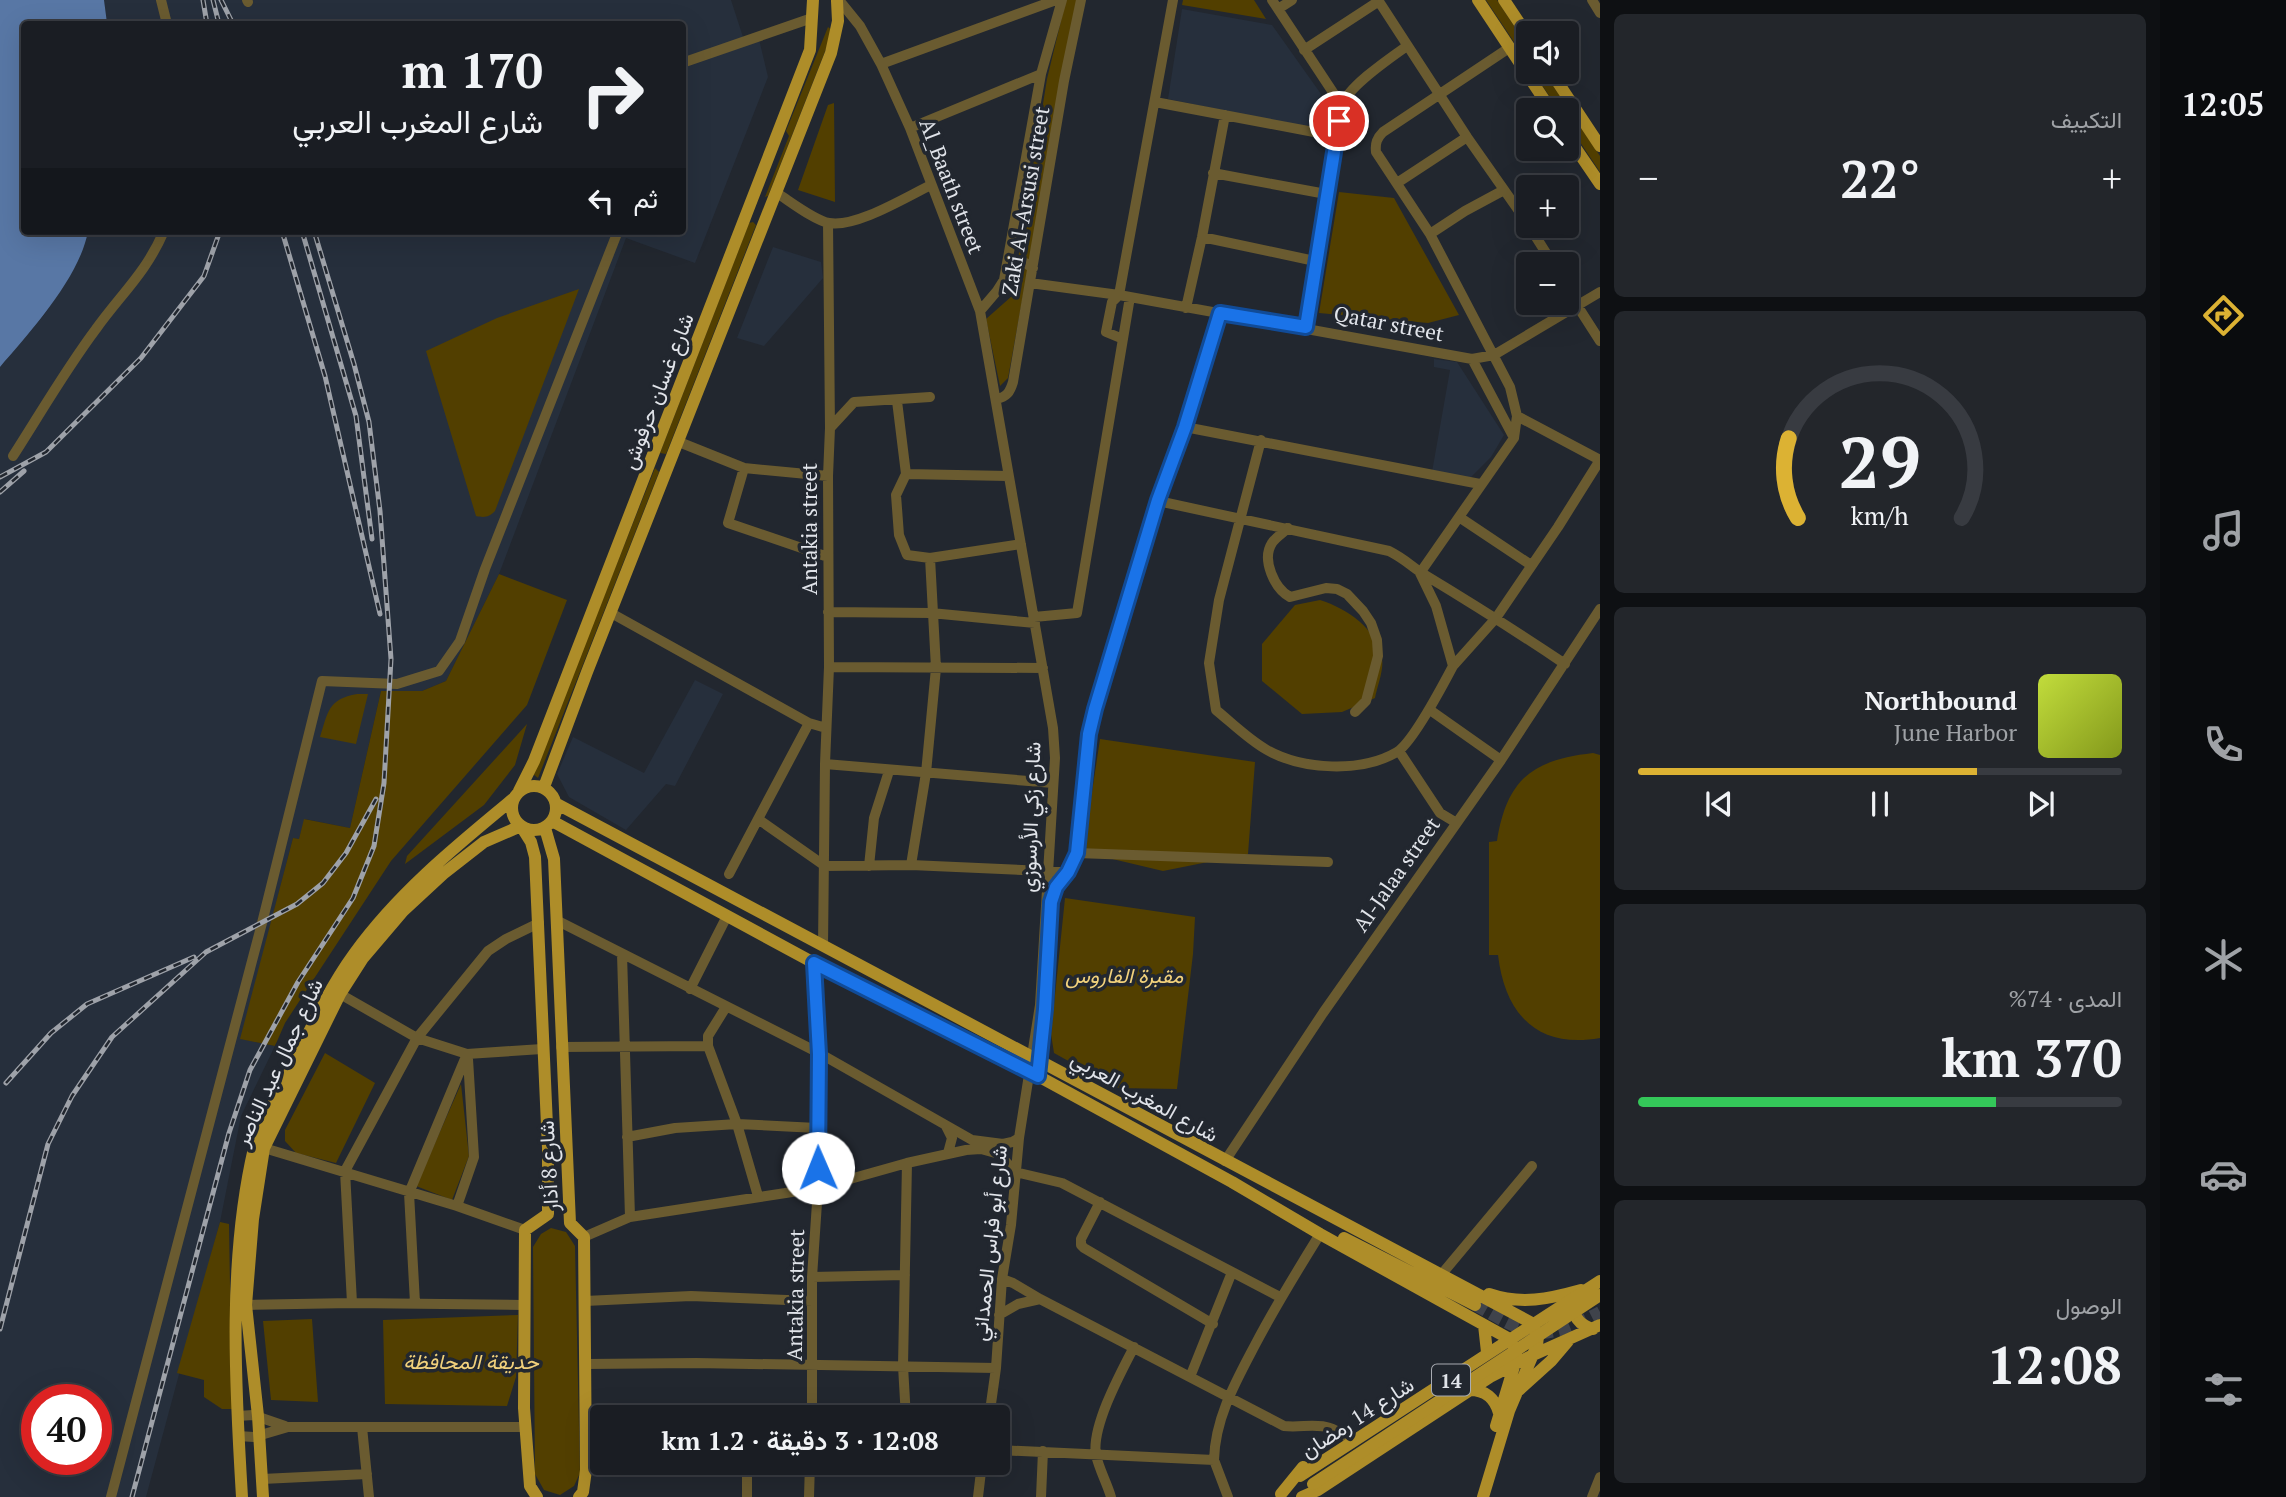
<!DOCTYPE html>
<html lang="ar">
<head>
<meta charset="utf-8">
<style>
  :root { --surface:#1a1d23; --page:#23262b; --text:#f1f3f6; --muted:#9fa2a6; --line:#383b41; --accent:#dcb233 }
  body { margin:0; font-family:"PT Serif",Vazirmatn,serif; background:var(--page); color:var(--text); direction:rtl; height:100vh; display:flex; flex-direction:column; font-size:26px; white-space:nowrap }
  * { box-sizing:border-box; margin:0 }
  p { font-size:23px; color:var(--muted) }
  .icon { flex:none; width:38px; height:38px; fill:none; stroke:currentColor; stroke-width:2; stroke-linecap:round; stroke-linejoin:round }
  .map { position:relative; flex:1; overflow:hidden; direction:ltr }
  .details { display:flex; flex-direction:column; gap:14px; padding:14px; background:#0e1013; width:560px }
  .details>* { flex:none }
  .banner { position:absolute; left:21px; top:21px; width:665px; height:214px; border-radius:7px; box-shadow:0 7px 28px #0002,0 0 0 2px var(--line); direction:rtl; background:#1a1d23; color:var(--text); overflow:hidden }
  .fabs { position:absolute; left:1516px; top:21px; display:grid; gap:14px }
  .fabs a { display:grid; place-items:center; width:63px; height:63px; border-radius:7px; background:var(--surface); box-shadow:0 7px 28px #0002,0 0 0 2px var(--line); font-size:35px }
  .speed { position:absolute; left:21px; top:1384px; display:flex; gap:14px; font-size:35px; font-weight:700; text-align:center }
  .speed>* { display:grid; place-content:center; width:91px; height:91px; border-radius:50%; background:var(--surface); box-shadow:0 7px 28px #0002,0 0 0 2px var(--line); line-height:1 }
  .speed .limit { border:10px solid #d22; background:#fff; color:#111 }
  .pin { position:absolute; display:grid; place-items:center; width:60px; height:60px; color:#fff; margin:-30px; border:4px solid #fff; border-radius:50%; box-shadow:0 2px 7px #0007 }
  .me { position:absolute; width:77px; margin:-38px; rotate:359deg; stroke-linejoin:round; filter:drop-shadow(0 0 5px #0008) }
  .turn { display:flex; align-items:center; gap:24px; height:147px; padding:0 28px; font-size:32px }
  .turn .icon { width:91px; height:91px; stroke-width:2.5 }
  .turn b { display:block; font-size:49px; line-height:60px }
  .then { display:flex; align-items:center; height:66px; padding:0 28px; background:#0003; gap:14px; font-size:26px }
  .big { font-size:52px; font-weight:600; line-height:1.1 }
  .details .widget { flex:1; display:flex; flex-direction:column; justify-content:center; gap:10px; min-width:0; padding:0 24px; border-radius:10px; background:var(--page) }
  .details .dial { align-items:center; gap:0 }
  .dial svg { height:182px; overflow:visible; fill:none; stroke:var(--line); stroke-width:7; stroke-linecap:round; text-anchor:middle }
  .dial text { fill:var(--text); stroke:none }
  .song { display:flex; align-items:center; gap:21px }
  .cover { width:84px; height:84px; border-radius:10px; background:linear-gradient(135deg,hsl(70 70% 55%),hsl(70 70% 35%)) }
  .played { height:7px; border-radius:4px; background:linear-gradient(90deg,var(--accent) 70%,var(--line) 70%) }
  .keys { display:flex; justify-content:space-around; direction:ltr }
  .heat { display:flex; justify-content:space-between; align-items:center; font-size:38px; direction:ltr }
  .charge { height:10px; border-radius:5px; background:linear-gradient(90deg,#34c759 74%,var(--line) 0) }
  .trip { position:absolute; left:590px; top:1405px; width:420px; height:70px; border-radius:7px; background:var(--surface); box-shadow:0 7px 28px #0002,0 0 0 2px var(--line); font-weight:600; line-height:70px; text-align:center; direction:rtl }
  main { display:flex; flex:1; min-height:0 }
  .tab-bar { display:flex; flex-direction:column; width:126px; justify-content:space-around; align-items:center; background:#0a0c0e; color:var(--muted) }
  .tab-bar .icon { width:49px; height:49px }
  .tab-bar .on { color:var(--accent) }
  .tab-bar b { font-size:32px; color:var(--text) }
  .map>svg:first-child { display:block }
  .built { fill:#262f3c; fill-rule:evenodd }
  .green { fill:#523f00 }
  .water { fill:#5877a5 }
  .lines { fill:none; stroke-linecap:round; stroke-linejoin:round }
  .major-tunnel { stroke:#3f434b; stroke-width:12; stroke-dasharray:12 6; stroke-linecap:butt }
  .minor { stroke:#6a5b30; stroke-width:10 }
  .major { stroke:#ae8d29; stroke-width:12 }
  .rail-casing { stroke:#9ea2a9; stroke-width:5 }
  .rail { stroke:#22272f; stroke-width:2.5; stroke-dasharray:8; stroke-linecap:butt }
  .major-bridge { stroke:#ae8d29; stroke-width:12 }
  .route-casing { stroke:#114b97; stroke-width:18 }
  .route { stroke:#1a73e8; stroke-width:12 }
  .labels { text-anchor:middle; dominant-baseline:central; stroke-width:7; stroke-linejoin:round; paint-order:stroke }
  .shield { fill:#22272f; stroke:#a8abb2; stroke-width:2 }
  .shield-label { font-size:19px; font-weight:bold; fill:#e1e4ea }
  .street-label { font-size:21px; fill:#e1e4ea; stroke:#22272f }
  .park-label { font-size:21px; font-style:italic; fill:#f1d17c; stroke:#22272f }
</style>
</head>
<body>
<main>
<nav class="tab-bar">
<b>12:05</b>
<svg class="icon on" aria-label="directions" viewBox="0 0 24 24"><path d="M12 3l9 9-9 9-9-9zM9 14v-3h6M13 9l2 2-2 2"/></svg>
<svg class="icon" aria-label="music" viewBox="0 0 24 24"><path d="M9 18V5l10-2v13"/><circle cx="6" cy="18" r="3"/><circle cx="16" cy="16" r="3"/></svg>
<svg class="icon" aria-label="phone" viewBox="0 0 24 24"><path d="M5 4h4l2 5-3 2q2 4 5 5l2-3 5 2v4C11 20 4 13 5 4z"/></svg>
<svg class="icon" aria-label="climate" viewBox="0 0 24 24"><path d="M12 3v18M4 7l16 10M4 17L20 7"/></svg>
<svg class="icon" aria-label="car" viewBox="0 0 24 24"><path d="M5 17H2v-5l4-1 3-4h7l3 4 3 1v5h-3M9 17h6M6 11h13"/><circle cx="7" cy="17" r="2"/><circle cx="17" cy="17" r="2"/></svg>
<svg class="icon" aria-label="filters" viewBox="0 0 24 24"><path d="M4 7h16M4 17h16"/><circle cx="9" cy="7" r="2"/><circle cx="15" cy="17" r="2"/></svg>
</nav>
<section class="details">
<div class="widget"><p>التكييف</p>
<div class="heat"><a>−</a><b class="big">22°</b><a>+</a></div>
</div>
<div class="widget dial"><svg viewBox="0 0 100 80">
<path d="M14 69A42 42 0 1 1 86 69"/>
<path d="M14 69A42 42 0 0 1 10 34" stroke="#dcb233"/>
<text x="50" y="56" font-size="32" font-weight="700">29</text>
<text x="50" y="72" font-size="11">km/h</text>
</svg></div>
<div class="widget">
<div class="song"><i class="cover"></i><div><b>Northbound</b><p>June Harbor</p></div></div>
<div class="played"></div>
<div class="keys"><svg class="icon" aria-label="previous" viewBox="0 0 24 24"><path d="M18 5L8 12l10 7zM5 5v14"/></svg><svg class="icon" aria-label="pause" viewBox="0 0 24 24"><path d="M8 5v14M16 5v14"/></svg><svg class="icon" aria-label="next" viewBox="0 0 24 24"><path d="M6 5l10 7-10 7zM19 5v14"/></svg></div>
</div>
<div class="widget"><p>المدى · 74%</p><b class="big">370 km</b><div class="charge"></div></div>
<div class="widget"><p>الوصول</p><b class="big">12:08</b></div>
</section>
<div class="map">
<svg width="1600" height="1497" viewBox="0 0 1600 1497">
  <rect width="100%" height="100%" fill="#22272f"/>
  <path class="built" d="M 104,0 L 731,0 L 743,37 L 758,35 L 768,77 L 695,263 L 626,238 L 499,574 L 446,681 L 422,691 L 381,691 L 350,828 L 305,819 L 299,839 L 293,838 L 241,1039 L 275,1046 L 241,1116 L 220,1222 L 146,1497 L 0,1497 L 0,367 L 44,315 L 70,275 L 88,231 L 682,231 L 682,24 L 107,24 ZM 37,1400 L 96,1400 L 96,1460 L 37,1460 Z
    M 1182,9 L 1272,25 L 1321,94 L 1313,129 L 1168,99 Z
    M 773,247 L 821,262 L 823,278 L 764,346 L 737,338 Z
    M 1434,359 L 1457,362 L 1504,435 L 1491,457 L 1469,479 L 1432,472 L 1450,370 L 1434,367 Z
    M 695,680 L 723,694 L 675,786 L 666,784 L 626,830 L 569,797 L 557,774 L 573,737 L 644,773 Z"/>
  <path class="green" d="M 1066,0 L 1077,0 L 1008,378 L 1000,386 L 986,319 L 1012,296 L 1047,79 Z
    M 1183,0 L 1254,0 L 1266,19 L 1182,5 Z
    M 1486,0 L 1497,0 L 1528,47 L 1528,63 Z
    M 828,27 L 833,31 L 768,196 L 765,197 L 789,136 L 786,131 Z
    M 1533,72 L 1544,72 L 1600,156 L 1600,172 L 1566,121 L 1566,110 L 1559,110 Z
    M 834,103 L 835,202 L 798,190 L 828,105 Z
    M 1339,192 L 1394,198 L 1459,315 L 1428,323 L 1319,313 Z
    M 753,222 L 756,225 L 666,454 L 660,453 L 749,223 Z
    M 579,289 L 495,511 C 489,517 485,518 476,516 L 426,351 L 497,318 Z
    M 655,468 L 659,472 L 538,778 L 533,774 Z
    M 499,574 L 567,600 L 527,705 L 391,861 L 285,1023 L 275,1046 L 240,1039 L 293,838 L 299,839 L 304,819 L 350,828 L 381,691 L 422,691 L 446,681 Z
    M 1320,600 C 1348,609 1376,628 1382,659 C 1384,670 1377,687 1375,698 L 1342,712 L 1302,714 L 1262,681 L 1262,644 L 1295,605 Z
    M 357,694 L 368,694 L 356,744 L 320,737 C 328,712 328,699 357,694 Z
    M 527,724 L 515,765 L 484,805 L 405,864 L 407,856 Z
    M 1100,739 L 1255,762 L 1248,854 L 1163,871 L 1083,852 Z
    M 1593,753 L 1600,755 L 1600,1038 C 1538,1049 1505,1015 1498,955 L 1489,955 L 1489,842 L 1497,841 C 1507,779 1532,760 1593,753 Z
    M 1065,898 L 1195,917 L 1193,954 L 1177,1089 L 1117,1088 L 1054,1053 L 1051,1034 Z
    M 325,1053 L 375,1083 L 336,1163 L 296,1153 L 285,1141 L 285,1130 Z
    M 461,1084 L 469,1156 L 452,1200 L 416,1186 Z
    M 220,1222 L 229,1224 L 232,1409 L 222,1409 L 204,1397 L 204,1380 L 177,1373 Z
    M 551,1228 L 566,1232 L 575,1246 L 580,1473 L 574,1486 L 560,1495 L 544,1490 L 535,1474 L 533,1247 L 541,1234 Z
    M 518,1315 L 516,1377 L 507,1406 L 385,1404 L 383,1320 Z
    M 312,1319 L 318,1402 L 271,1400 L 263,1321 Z"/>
  <path class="water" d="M 0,0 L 104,0 L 107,23 L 24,24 L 24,231 L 88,231 C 80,277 30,332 0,367 Z"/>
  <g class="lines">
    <path class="major-tunnel" d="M 1475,1305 C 1532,1337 1540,1344 1600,1312"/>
    <path class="minor" d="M 161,0 L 167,24
      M 247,0 L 248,2
      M 839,0 L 860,26 L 881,64 L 910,128 L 980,311 L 1053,728 L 1055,758 L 1040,1005 L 1019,1138 L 1011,1225 L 1002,1279 L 996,1368 L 989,1418
      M 1272,0 L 1342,106 L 1335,136 L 1306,327
      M 1378,0 L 1467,137 L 1528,224
      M 1592,0 L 1600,13
      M 1278,9 L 1292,0
      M 1304,50 L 1379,1
      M 682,63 L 812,18
      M 881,64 L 1056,0
      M 1155,102 L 1335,136
      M 1342,106 C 1346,88 1390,58 1407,46
      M 910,128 L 1041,74
      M 1213,173 L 1326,194
      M 1397,183 L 1467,137
      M 777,193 C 791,202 814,220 829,223 C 856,228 906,197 931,185
      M 1529,226 L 1553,264
      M 1430,234 L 1465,211 L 1504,190
      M 1202,237 L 1315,261
      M 1008,261 L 1022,261 L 1033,268
      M 1030,283 L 1119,295 L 1472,359 L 1494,355 L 1600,292
      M 1566,288 L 1600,341
      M 1186,308 L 1202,237 L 1225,115
      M 980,311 L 997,291 L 1004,280 L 1041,74 L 1062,0
      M 1123,339 L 1106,332 L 1112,302 L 1119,295 L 1173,0
      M 1472,359 L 1514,438
      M 996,399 C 1007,397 1010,392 1013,382 L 1064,81 L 1081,0
      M 897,401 L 906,474 L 896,495 L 899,535 L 907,555 L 930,558 L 936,668 L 926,773 L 911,865
      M 1185,427 L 1480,484
      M 830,428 L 854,402 L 930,397
      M 1261,440 L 1219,600 L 1209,663 L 1216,710 C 1232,723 1249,740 1267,750 C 1303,770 1361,773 1397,752 C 1413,742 1443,685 1453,666 L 1436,606 L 1420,573 L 1514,438 L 1517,416 L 1510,387 L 1430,234 L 1376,152 C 1375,143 1377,138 1383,132 L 1509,48
      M 679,442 L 744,468 L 828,476
      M 13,456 C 40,414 66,369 96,329 C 121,294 146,273 164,231
      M 744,468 L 728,523 L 828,557
      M 906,474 L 1008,476
      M 1158,501 L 1389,551 C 1405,559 1412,567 1425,575 C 1473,604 1519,633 1565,664
      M 1459,517 L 1531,565
      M 1288,528 C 1283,533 1275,538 1272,543 C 1261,560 1275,589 1290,597 L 1326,588 L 1337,589 L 1347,594 L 1363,611 L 1371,623 L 1377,640 L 1378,656 L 1366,701 L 1355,712
      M 930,558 L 1021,544
      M 828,612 L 931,613 L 1035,623
      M 611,613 L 809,723 L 826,728
      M 1034,617 L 1077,613 L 1130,297
      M 1453,666 L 1496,618 L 1558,527 L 1600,460 L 1517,416
      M 829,667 L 1043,668
      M 1430,710 L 1501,760
      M 1399,751 L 1440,813 L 1455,822
      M 825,764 L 1053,783
      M 758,819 L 809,723
      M 1077,853 L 1328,862
      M 869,866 L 874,818 L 889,771
      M 729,874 L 758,819 L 825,866 L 911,865 L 1068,872
      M 1051,905 C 1054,884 1073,872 1077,851 C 1086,804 1084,756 1095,709 L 1158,501 L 1185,427 L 1220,313
      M 556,920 L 819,1053 L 972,1140 L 1003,1144 L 1012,1142 L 1019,1138
      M 823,946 L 825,764 L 829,667 L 828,476 L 830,428 L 828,223
      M 622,954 L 630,1217
      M 690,989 L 727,916
      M 340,994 L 417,1038 L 467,1054 L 542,1049
      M 726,1007 L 708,1036 L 708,1046 L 737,1124 L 758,1196
      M 561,1047 L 708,1046
      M 1038,1076 L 1044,1018
      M 946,1126 L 952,1138 L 948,1153
      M 627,1137 L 675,1128 L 737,1124 L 817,1128
      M 264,1148 L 457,1206 L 525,1230
      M 1225,1161 L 1323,1013 L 1501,760 L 1600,609
      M 1100,1202 L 1081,1239 L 1081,1245 L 1084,1248 L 1213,1324
      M 457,1206 L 474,1157 L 468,1059
      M 584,1237 L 630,1217 L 818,1188 L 907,1163 L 966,1150 L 981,1149 L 999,1154 L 1015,1172 L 1062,1183 L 1280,1297
      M 1441,1275 L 1532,1166
      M 812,1277 L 905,1275
      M 1002,1279 L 1013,1283 L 1040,1299 L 1284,1426 C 1300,1428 1316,1423 1330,1428 C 1337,1430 1343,1435 1350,1439
      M 585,1301 L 691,1296 L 812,1301
      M 352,1303 L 345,1171 L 417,1038 L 488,951 L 506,939 L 539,923
      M 415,1303 L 409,1193 L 467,1054
      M 246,1305 L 352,1303 L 523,1305
      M 999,1315 L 1018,1304 L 1040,1299
      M 586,1364 L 696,1363 L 996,1368
      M 1190,1377 L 1232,1272
      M 238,1416 L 253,1415 L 285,1426
      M 812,1418 L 812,1277 L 818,1188 L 819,1053 L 814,963
      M 906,1418 L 903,1366 L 907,1163
      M 362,1427 L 369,1497
      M 238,1436 L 254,1437 L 288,1427 L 525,1427
      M 998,1450 L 1214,1460 C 1215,1418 1236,1381 1255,1345 C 1275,1307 1297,1271 1320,1234
      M 1214,1460 L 1228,1497
      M 262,1479 L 367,1474
      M 111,1497 L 262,923 L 322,681 L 397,684 L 439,671 L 460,641 L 485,569 L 618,231
      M 747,1497 L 747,1463
      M 809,1497 L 810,1463
      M 978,1497 L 982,1463
      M 1041,1497 L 1043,1451
      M 1111,1497 C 1107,1483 1099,1469 1096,1455 C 1091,1427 1121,1372 1134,1347
      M 1592,1497 L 1600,1477"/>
    <path class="major" d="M 1478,0 L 1551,110
      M 1504,0 L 1528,36
      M 1551,72 L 1600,146
      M 1566,134 L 1600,184
      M512 808a22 22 0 1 1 44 0a22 22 0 1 1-44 0Z
      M 544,787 L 587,672 L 831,53 L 838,21 L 837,1
      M 519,791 L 534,761 L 810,50 L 813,0
      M 557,804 L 1530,1322 L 1538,1336 L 1537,1345 L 1509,1411 L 1483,1497
      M 552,821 L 814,963 L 1038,1076 L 1232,1182 L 1320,1234 L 1506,1337 L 1516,1349 L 1516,1360 L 1496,1426
      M 545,828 L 554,859 L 570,1223 L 584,1237 L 586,1470 L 583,1492 L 579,1497
      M 1344,1238 L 1475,1305
      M 1489,1294 C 1521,1305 1549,1299 1581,1290
      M 1574,1302 C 1572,1316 1579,1325 1593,1329
      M 1484,1325 L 1487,1352
      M 1470,1390 C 1485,1390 1495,1398 1499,1413
      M 1519,1390 L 1551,1361 L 1568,1341
      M 1281,1494 L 1303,1467
      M 242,1497 C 235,1383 228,1259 254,1148 C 260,1125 278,1097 288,1075 C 308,1035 327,991 354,954 C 398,893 456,846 513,799
      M 263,1497 L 258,1416 L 246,1305 L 253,1219 L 264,1148 L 340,994 L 363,958 L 403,911 L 443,874 L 484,842 L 521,826 L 531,842 L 535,857 L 548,1148 L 548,1214 L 525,1230 L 524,1408 L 530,1486 L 537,1497
      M 1302,1497 L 1318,1490 L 1490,1377 L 1533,1355 L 1600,1325"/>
    <defs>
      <path id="rail" d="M 203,0 L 207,24
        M 213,0 L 219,24
        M 221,0 L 233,24
        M 282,231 L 325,376 L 380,614
        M 302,231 L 356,416 L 372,539
        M 0,477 L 46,452 L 141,358 L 204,276 L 220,231
        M 0,492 L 24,471
        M 6,1083 L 51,1033 L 87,1004 L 194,957
        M 0,1329 L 48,1144 L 72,1096 L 112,1037 L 206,952 L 297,904 L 323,883 L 346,853 L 376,799
        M 132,1497 L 229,1133 L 250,1070 L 298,982 L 353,898 L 374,846 L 384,783 L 391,659 L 380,511 L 369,422 L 354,364 L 314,231"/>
    </defs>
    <use href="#rail" class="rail-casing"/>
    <use href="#rail" class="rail"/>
    <path class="major-bridge" d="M 1300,1476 L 1600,1281
      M 1313,1484 L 1600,1295"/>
  </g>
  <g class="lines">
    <defs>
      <path id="route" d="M 818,1168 L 819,1054 L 814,963 L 1038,1076 L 1045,1009 L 1051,902 L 1056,887 L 1068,872 L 1077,853 L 1089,734 L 1095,709 L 1158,500 L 1185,427 L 1220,313 L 1306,327 L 1339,121"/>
    </defs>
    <use href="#route" class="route-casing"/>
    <use href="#route" class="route"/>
  </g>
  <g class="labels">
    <rect class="shield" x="1432" y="1364.5" width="38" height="31" rx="5"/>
    <g class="shield-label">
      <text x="1451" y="1380">14</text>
    </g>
    <g class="street-label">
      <text transform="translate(952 186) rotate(69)">Al_Baath street</text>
      <text transform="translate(1025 201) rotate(-80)">Zaki Al-Arsusi street</text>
      <text transform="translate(1389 323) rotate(11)">Qatar street</text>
      <text transform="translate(657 391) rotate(-69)">شارع غسان حرفوش</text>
      <text transform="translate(809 529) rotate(-90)">Antakia street</text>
      <text transform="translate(1030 817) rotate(-88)">شارع زكي الأرسوزي</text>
      <text transform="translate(1396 874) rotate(-55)">Al-Jalaa street</text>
      <text transform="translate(278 1062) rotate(-65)">شارع جمال عبد الناصر</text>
      <text transform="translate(1145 1096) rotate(29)">شارع المغرب العربي</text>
      <text transform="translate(548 1166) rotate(-93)">شارع 8 أذار</text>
      <text transform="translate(989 1243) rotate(-84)">شارع أبو فراس الحمداني</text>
      <text transform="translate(795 1295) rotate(-89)">Antakia street</text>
      <text transform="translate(1357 1417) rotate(-33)">شارع 14 رمضان</text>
    </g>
    <g class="park-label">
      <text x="1124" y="975">مقبرة الفاروس</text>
      <text x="471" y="1361">حديقة المحافظة</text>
    </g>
  </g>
</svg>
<div class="fabs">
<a><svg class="icon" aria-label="sound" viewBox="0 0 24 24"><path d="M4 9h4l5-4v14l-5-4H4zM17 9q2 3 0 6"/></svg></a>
<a><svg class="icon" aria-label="search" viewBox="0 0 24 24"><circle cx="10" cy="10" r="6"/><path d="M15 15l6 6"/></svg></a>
<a>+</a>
<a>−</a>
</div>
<div class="speed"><div class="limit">40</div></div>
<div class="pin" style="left:1339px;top:121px;background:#d93025"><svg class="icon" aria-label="arrive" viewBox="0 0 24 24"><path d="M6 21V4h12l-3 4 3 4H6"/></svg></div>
<svg class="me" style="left:818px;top:1168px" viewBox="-20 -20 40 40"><circle r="19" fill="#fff"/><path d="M0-13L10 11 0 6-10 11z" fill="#1a73e8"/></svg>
<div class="trip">12:08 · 3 دقيقة · 1.2 km</div>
<div class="banner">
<div class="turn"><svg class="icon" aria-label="right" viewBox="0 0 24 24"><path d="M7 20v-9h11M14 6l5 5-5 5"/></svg><div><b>170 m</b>شارع المغرب العربي</div></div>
<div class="then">ثم<svg class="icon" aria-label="left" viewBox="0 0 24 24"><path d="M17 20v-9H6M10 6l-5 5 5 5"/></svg></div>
</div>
</div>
</main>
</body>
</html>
